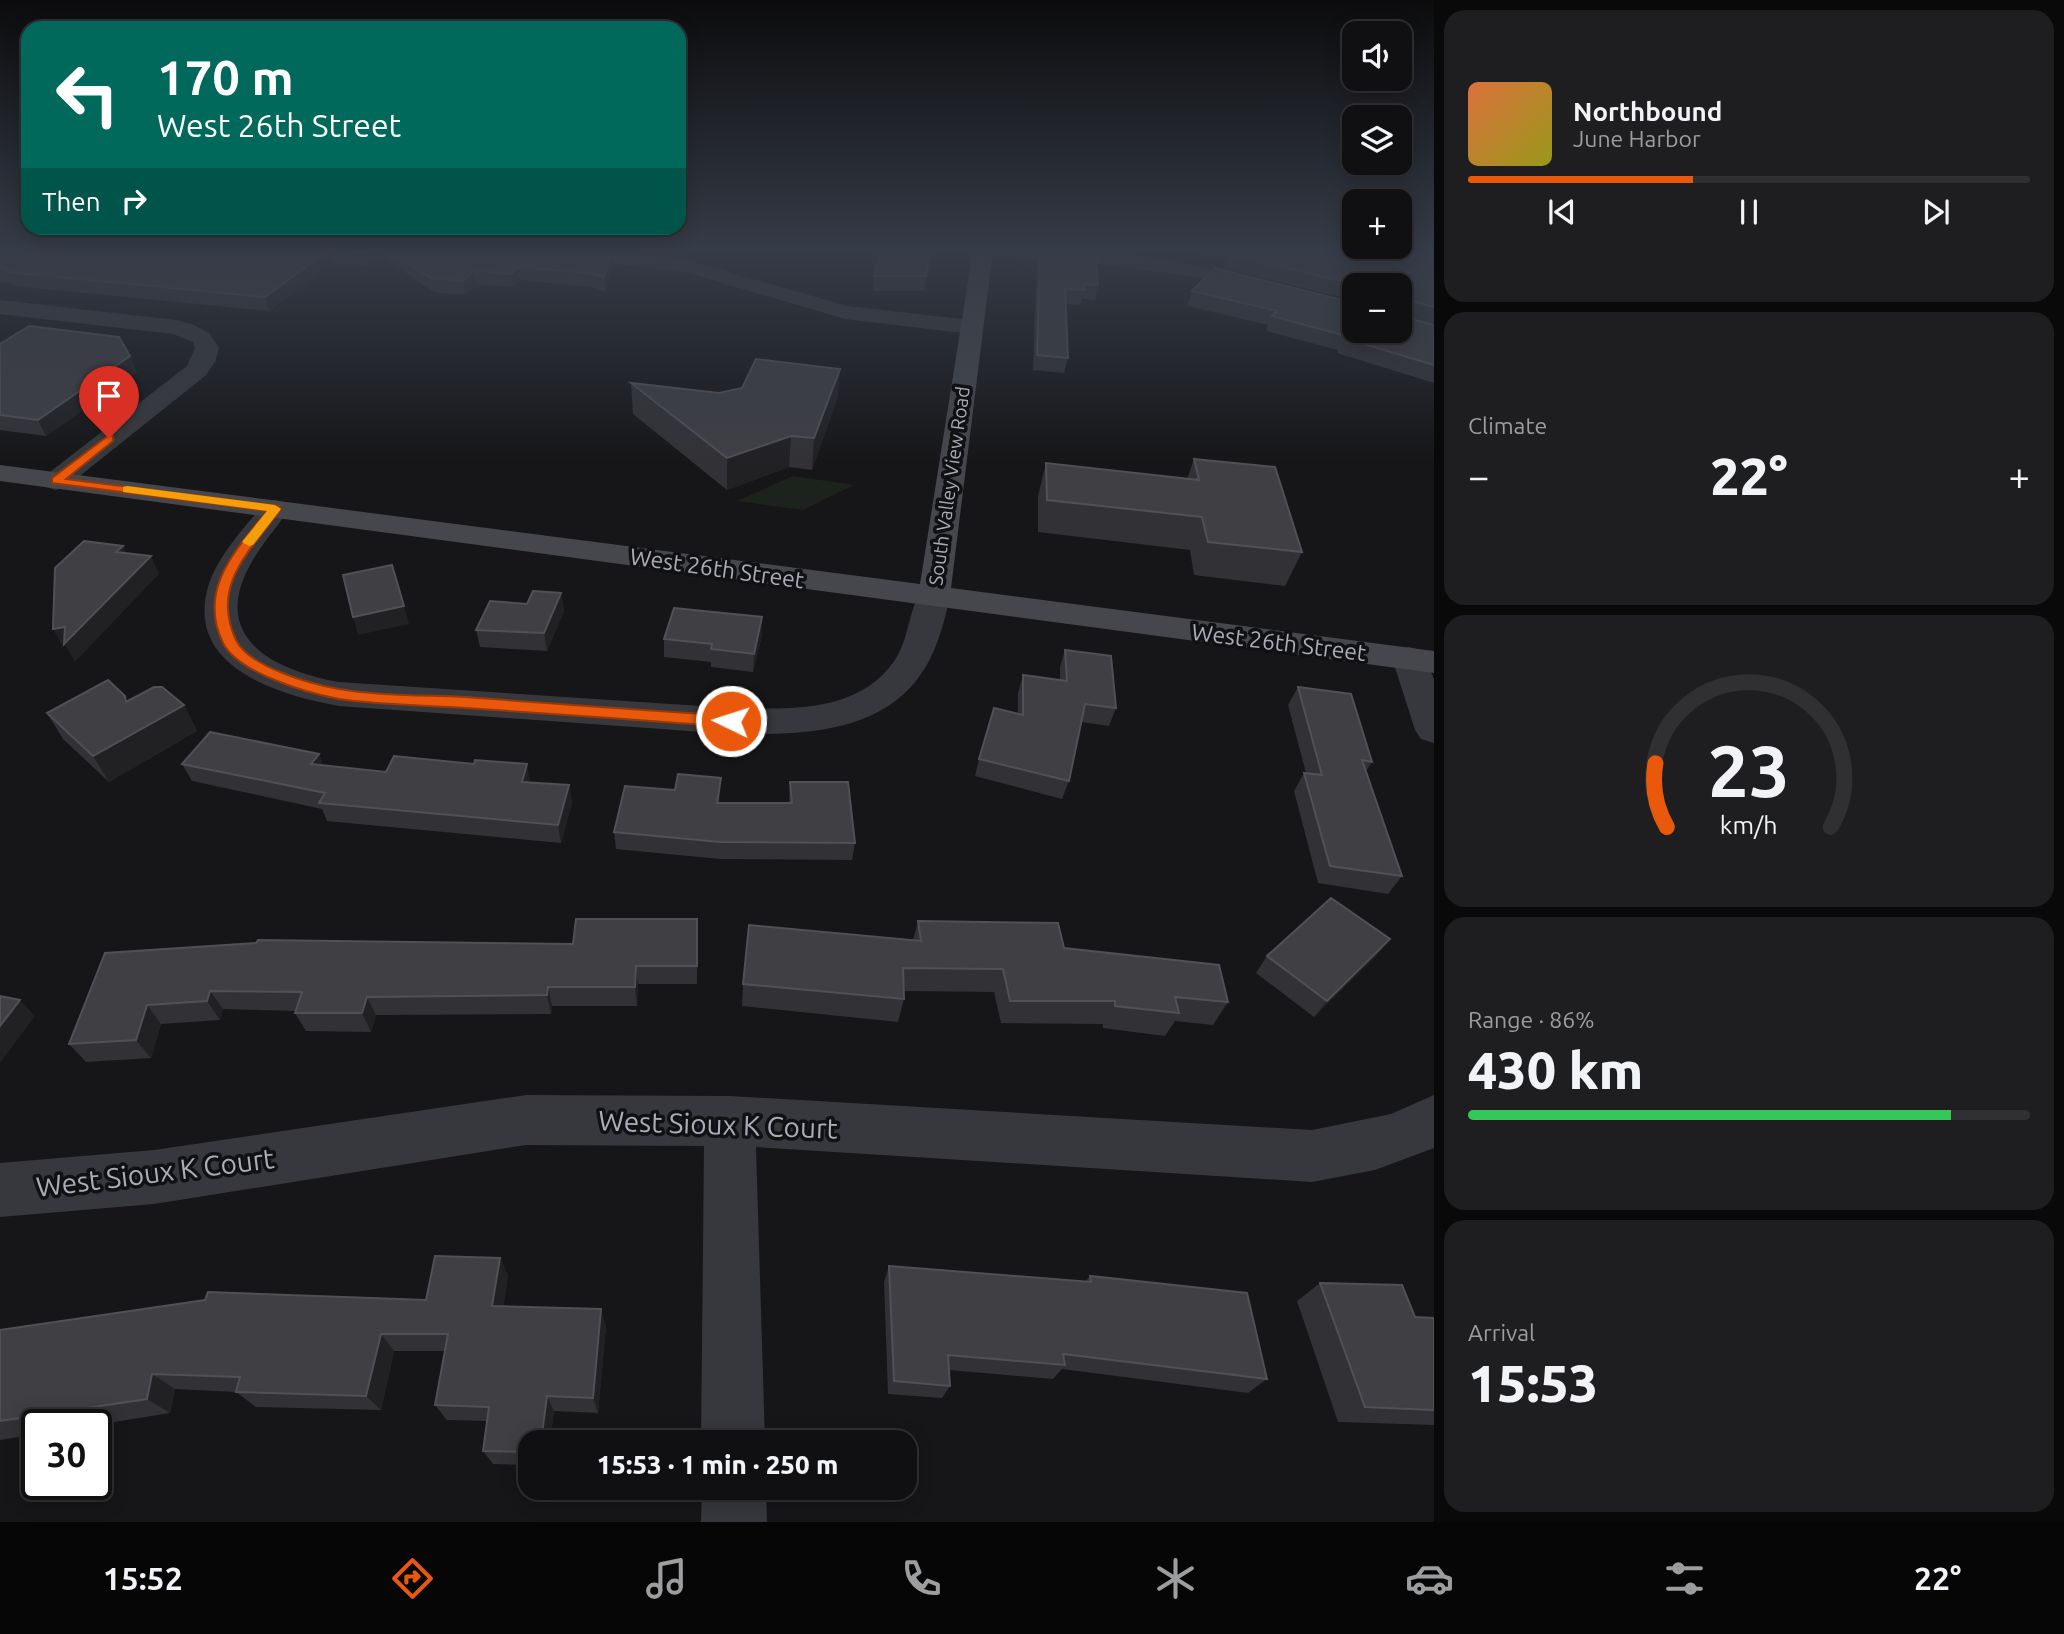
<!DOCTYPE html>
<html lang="en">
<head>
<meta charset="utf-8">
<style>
  :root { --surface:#101012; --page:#1e1e20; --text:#f1f3f6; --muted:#9c9d9f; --line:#303032; --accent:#ea580c }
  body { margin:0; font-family:Ubuntu,sans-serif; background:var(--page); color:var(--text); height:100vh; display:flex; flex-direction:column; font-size:26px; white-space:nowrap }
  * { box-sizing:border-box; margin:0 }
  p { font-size:23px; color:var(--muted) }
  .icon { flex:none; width:38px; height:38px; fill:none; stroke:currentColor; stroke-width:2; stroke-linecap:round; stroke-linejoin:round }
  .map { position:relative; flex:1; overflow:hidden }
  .side { display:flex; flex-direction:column; gap:10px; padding:10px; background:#09090a; width:630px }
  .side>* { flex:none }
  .top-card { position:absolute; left:21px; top:21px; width:665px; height:214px; border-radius:21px; box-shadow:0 4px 18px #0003,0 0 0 2px var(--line); background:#00695c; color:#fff; overflow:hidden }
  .fabs { position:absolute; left:1342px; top:21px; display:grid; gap:14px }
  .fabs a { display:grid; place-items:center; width:70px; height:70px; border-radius:14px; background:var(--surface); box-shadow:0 4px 18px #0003,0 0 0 2px var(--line); font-size:35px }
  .speed { position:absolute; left:21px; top:1409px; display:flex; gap:14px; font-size:35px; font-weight:700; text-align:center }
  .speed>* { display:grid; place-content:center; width:91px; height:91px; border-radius:50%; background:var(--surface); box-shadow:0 4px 18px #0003,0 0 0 2px var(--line); line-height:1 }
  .speed .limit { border:4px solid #111; border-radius:10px; background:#fff; color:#111 }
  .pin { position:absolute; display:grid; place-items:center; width:60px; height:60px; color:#fff; margin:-72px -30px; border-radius:50% 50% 50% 0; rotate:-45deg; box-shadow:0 0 7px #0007 }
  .pin .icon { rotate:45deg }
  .me { position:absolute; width:77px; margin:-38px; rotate:274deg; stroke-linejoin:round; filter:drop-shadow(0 0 5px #0008) }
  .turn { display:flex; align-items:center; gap:24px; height:147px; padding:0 21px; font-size:32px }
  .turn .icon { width:91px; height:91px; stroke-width:2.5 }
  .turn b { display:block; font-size:49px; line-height:60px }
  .then { display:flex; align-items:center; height:66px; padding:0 21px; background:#0003; gap:14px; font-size:26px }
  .big { font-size:52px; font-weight:800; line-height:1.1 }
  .side .widget { flex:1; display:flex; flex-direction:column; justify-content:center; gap:10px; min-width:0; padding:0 24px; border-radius:21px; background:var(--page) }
  .side .dial { align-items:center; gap:0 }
  .dial svg { height:182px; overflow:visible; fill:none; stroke:var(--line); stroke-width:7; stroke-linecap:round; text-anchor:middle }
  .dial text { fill:var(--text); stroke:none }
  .song { display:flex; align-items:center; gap:21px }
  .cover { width:84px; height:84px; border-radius:10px; background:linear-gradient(135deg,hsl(20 70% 55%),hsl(60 70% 35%)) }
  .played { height:7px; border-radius:4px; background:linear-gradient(90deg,var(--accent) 40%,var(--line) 40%) }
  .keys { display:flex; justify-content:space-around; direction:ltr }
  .heat { display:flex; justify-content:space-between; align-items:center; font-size:38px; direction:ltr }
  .charge { height:10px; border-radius:5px; background:linear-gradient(90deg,#34c759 86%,var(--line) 0) }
  .trip { position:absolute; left:518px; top:1430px; width:399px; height:70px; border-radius:21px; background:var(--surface); box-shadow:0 4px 18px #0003,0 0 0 2px var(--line); font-weight:800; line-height:70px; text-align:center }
  .dock { display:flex; height:112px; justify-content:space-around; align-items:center; background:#060607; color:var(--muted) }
  .dock .icon { width:49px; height:49px }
  .dock .active { color:var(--accent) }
  .dock b { font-size:32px; color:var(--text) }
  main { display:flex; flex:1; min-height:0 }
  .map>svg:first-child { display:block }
  .green { fill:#1c231d }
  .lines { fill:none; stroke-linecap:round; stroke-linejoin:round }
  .street { fill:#37383d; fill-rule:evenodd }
  .secondary { fill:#45474d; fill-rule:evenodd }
  .wall { fill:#323236 }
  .shaded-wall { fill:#212124 }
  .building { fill:#3f3f44; stroke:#4f5156; stroke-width:2 }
  .route { fill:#ea580c; stroke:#983908; stroke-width:2 }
  .slow { fill:#f59e0b }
  .labels { text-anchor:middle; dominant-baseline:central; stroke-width:7; stroke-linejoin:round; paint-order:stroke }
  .far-street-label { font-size:19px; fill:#a8adb8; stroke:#111113 }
  .street-label { font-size:23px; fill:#a8adb8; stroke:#111113 }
  .near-street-label { font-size:28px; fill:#a8adb8; stroke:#111113 }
</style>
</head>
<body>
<main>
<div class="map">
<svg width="1434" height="1522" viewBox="0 0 1434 1522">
  <rect width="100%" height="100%" fill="#161618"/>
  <path class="green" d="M 793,476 L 854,485 L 803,510 L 737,501 Z"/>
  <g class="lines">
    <path class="street" d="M 537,250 L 597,250 L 687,260 L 847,306 L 971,320 L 979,322 L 982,327 L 979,332 L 971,334 L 845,319 L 685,272 L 547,256 L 540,254 Z
      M 994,250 C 1116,241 1237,273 1354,303 L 1354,317 L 1210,279 L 1091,263 L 1004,256 L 997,254 Z
      M 0,300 L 176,320 L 194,325 L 209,333 L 219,348 L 215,362 L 205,376 L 66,487 L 56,490 L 46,487 L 42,481 L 46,475 L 187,366 L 195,348 L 193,342 L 173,334 L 0,314 Z
      M 275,500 L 285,503 L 290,509 C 276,528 260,546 249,567 C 210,641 278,671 339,682 L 731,708 C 788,709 858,714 895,660 C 909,639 908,611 922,590 L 934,587 L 946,590 L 950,597 C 945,618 940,639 930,659 C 892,734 805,735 731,734 L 339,706 C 279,695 185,668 208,587 C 218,555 244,528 265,503 Z
      M 1409,647 L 1421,650 L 1434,679 L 1434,743 L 1421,739 L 1415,730 L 1392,658 L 1397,650 Z
      M 526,1095 L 730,1096 L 1312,1130 L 1391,1114 L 1434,1095 L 1434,1148 L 1375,1170 L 1312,1182 L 756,1147 L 765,1442 L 701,1442 L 704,1146 L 526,1145 L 154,1204 L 0,1217 L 0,1163 L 154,1150 Z
      M 702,1488 L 766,1488 L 767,1522 L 701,1522 Z"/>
    <path class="secondary" d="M 973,250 L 993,250 L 951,588 L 1434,651 L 1434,673 L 0,481 L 0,465 L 920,584 Z"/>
  </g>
  <path class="wall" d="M 17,250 L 585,250 L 612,266 L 605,291 L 591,287 L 520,280 L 513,287 L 476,284 L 465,295 L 434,292 L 382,257 L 369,267 L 333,263 L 269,311 L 14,286 L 12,283 L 0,282 L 0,258 Z
    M 931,250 L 924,291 L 873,291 L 874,276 Z
    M 1040,250 L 1098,285 L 1095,300 L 1082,299 L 1080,305 L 1066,304 L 1068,358 L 1064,373 L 1033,370 L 1037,261 Z
    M 1177,250 L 1434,250 L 1434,324 L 1405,316 L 1405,317 L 1434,325 L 1434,383 L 1337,353 L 1338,350 L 1266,331 L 1268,325 L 1187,306 L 1192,291 L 1215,268 L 1354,331 L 1400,285 L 1354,285 L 1354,300 L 1223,268 L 1226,258 Z
    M 0,344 L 137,372 L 46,436 L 0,430 Z
    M 840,369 L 837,399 L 812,470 L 789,467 L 727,490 L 633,414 L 631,383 L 719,393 Z
    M 1194,459 L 1302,552 L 1285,586 L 1194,575 L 1190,550 L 1038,532 L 1038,496 L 1046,463 L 1187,479 Z
    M 561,593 L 564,611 L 547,651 L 480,647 L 476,630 L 527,604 Z
    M 762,635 L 753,672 L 711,667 L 711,662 L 664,657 L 664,639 Z
    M 1065,650 L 1116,708 L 1109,726 L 1081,722 L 1069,781 L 1062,799 L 975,776 L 979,759 L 1018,714 L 1018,693 L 1023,675 L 1060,680 L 1060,667 Z
    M 1298,687 L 1372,762 L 1366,771 L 1402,876 L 1388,894 L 1318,883 L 1294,791 L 1304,773 L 1306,773 L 1288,705 Z
    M 128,701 L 184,705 L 197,731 L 109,782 L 63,739 L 47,713 Z
    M 319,754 L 323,766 L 386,772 L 474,764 L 530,782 L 569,785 L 572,803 L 561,843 L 327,821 L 322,809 L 192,781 L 182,764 Z
    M 790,782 L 855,843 L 852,860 L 720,859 L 616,849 L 614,832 L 720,795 L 719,803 L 789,803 Z
    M 697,919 L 697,984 L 638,984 L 637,1006 L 552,1006 L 551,1014 L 376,1015 L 371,1032 L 306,1031 L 295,1013 L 296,1011 L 223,1009 L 220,1020 L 161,1024 L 151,1058 L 86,1062 L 69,1044 L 105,953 L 573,944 Z
    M 918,921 L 1064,948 L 1228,1002 L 1213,1025 L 1175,1021 L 1165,1036 L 1103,1028 L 1103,1024 L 1001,1023 L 994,992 L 904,991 L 904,999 L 898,1022 L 742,1006 L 743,984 L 913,940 Z
    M 1390,939 L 1376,956 L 1314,1017 L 1256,973 L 1267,956 Z
    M 500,1258 L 508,1276 L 503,1307 L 606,1326 L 598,1413 L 554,1411 L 550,1442 L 530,1442 L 530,1465 L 493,1464 L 483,1451 L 487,1421 L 447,1420 L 435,1405 L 445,1351 L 394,1351 L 381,1410 L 256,1407 L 236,1392 L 175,1389 L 170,1413 L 96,1425 L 37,1424 L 37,1434 L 0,1440 L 0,1330 L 426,1300 Z
    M 889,1266 L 1085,1282 L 1090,1276 L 1267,1379 L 1248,1393 L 1062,1369 L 1053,1379 L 949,1370 L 950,1386 L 942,1398 L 888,1394 L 884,1282 Z
    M 1320,1283 L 1415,1317 L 1434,1318 L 1434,1425 L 1338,1422 L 1297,1301 Z"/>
  <path class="shaded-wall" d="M 329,250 L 333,263 L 269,311 L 265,297 Z
    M 371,250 L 380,250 L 382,257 L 369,267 L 366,253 Z
    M 611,253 L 612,266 L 605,291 L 604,277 Z
    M 518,267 L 520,280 L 513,287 L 511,274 Z
    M 474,270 L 476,284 L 465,295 L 463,281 Z
    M 130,356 L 137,372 L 46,436 L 38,420 Z
    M 840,369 L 837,399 L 812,470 L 814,438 Z
    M 791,436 L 789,467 L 727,490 L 727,458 Z
    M 123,546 L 131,563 L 116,552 Z
    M 151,556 L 159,574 L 75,662 L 66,646 L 63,647 L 53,629 Z
    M 561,593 L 564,611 L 547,651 L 544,633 Z
    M 404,606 L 409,624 L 358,635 L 353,617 Z
    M 762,617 L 762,635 L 753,672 L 754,654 Z
    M 184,705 L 197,731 L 109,782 L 93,756 Z
    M 319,754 L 326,772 L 311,764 Z
    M 527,764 L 530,782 L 522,782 Z
    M 721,778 L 720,795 L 717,820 L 717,803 Z
    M 569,785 L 572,803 L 561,843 L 558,825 Z
    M 697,919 L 698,938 L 697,984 Z
    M 1390,939 L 1376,956 L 1314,1017 L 1327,1001 Z
    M 636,966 L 638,984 L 637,1006 L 635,987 Z
    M 548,987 L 552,1006 L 551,1014 L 547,995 Z
    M 210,991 L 223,1009 L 220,1020 L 207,1001 Z
    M 367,997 L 376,1015 L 371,1032 L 362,1013 Z
    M 20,1000 L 35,1016 L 0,1063 L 0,1026 Z
    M 147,1005 L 161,1024 L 151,1058 L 136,1040 Z
    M 500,1258 L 508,1276 L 501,1324 L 492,1306 Z
    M 601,1309 L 606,1326 L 598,1413 L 593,1398 Z
    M 381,1334 L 394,1351 L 381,1410 L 366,1396 Z
    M 152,1374 L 175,1389 L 170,1413 L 147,1399 Z
    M 547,1396 L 554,1411 L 550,1442 L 541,1442 Z"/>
  <path class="building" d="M 17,250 L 371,250 L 366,253 L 329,250 L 265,297 L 7,272 L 11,270 L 0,268 L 0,258 Z
    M 388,250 L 585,250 L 611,253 L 604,277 L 589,273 L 518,267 L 511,274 L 474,270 L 463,281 L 431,278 Z
    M 881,250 L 931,250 L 926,276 L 874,276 Z
    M 1040,250 L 1069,250 L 1096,252 L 1098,285 L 1084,284 L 1084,290 L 1065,289 L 1068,358 L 1037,355 Z
    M 1232,250 L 1434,250 L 1434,307 L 1405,299 L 1405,317 L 1434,325 L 1434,365 L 1344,338 L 1346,336 L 1272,316 L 1277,311 L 1192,291 L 1215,268 L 1354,303 L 1354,331 L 1400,331 L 1400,285 L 1358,285 L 1227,254 Z
    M 29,326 L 119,337 L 130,356 L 38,420 L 0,415 L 0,344 Z
    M 756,359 L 840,369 L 814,438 L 791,436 L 727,458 L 631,383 L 719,393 L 742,388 Z
    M 1194,459 L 1275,467 L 1302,552 L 1208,542 L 1202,517 L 1047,500 L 1046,463 L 1199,480 Z
    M 84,541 L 123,546 L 116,552 L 151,556 L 64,644 L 65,627 L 53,629 L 55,568 Z
    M 392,565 L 404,606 L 353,617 L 343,575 Z
    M 533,591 L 561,593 L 544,633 L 476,630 L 490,601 L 527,604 Z
    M 674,608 L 762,617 L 754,654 L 711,649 L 712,644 L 664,639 Z
    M 1065,650 L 1111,656 L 1116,708 L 1085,704 L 1069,781 L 979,759 L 994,708 L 1023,715 L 1023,675 L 1067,681 Z
    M 108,680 L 125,696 L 126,702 L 154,687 L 162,687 L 184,705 L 93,756 L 47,713 Z
    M 1298,687 L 1351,694 L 1372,762 L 1362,760 L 1402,876 L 1330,866 L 1304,773 L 1322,775 Z
    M 210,732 L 319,754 L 311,764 L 386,772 L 394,756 L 474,764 L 475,760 L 527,764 L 522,782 L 569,785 L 558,825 L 319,803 L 325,793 L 182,764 Z
    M 678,774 L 721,778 L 717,803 L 792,803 L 790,782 L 848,782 L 855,843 L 720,842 L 614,832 L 625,786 L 675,790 Z
    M 1331,898 L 1390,939 L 1327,1001 L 1267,956 Z
    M 576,919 L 697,919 L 697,966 L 636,966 L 635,987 L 548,987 L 547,995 L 367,997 L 362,1013 L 295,1013 L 302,992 L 210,991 L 207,1001 L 147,1005 L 136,1040 L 69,1044 L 105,953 L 256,943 L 258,940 L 573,944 Z
    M 918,921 L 1058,923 L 1064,948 L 1219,965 L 1228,1002 L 1175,997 L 1179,1013 L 1115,1006 L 1115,1001 L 1010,1001 L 1003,969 L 903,968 L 904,999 L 743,984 L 749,925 L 921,941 Z
    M 0,996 L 20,1000 L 0,1026 Z
    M 435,1256 L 500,1258 L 492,1306 L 601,1309 L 593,1398 L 547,1396 L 541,1442 L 530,1442 L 530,1452 L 483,1451 L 489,1407 L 435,1405 L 448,1334 L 381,1334 L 366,1396 L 236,1392 L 240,1377 L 152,1374 L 147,1399 L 0,1421 L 0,1330 L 205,1300 L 208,1292 L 426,1300 Z
    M 889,1266 L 1091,1282 L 1090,1276 L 1247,1293 L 1267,1379 L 1063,1354 L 1065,1365 L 948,1355 L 950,1386 L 894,1381 Z
    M 1320,1283 L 1402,1285 L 1415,1317 L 1434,1318 L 1434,1410 L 1365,1407 Z"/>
  <linearGradient id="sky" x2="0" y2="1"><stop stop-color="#0c0c0d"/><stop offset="0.54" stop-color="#363c48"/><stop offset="1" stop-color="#363c48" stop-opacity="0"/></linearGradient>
  <rect width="1434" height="463" fill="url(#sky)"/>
  <path class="route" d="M 109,435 L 113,436 L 113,441 L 66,479 L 279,506 L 281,509 C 251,550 210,585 236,640 C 249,667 311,684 339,689 C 380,696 424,695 466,697 C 554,704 643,710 731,716 L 738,721 L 731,727 C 643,720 554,714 466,708 C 424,705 380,705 339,699 C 307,693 238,673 223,643 C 197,589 236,550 267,511 L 52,483 L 52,478 Z"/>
  <path class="slow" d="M 127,486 L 275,505 L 281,509 L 253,545 L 249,546 L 242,542 L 267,511 L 123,492 L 123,487 Z"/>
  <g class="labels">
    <g class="far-street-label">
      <text transform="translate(949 486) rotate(-82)">South Valley View Road</text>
    </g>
    <g class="street-label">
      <text transform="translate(717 568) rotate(8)">West 26th Street</text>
      <text transform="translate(1279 642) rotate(7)">West 26th Street</text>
    </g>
    <g class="near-street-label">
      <text transform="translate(718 1124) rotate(2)">West Sioux K Court</text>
      <text transform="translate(155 1172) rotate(-7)">West Sioux K Court</text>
    </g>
  </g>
</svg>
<div class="fabs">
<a><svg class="icon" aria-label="sound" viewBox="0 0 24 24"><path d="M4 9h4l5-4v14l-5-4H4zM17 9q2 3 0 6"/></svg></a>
<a><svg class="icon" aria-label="layers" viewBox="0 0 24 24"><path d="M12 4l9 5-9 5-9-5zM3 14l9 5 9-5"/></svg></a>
<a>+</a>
<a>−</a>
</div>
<div class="speed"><div class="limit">30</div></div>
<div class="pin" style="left:109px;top:438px;background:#d93025"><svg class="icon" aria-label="arrive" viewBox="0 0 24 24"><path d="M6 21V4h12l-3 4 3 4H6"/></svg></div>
<svg class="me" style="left:731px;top:721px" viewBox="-20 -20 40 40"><circle r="17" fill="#ea580c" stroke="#fff" stroke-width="3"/><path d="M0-11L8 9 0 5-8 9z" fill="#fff"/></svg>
<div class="trip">15:53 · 1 min · 250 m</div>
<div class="top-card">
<div class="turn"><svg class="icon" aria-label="left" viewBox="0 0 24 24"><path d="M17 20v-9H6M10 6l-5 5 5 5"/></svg><div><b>170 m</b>West 26th Street</div></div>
<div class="then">Then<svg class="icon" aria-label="right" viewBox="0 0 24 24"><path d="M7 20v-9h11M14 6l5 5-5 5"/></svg></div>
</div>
</div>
<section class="side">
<div class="widget">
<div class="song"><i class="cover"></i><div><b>Northbound</b><p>June Harbor</p></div></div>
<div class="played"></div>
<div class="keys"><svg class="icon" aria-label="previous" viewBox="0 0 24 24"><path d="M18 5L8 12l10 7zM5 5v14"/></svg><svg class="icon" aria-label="pause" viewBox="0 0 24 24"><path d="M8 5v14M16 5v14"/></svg><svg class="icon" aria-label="next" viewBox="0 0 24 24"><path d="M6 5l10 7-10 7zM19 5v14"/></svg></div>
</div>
<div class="widget"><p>Climate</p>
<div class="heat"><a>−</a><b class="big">22°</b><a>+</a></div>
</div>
<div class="widget dial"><svg viewBox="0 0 100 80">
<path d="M14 69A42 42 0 1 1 86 69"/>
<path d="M14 69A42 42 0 0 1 9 41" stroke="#ea580c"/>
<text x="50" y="56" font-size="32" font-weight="700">23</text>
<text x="50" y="72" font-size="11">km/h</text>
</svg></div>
<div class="widget"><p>Range · 86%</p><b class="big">430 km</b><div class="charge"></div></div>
<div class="widget"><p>Arrival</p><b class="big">15:53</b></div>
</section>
</main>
<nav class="dock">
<b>15:52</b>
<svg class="icon active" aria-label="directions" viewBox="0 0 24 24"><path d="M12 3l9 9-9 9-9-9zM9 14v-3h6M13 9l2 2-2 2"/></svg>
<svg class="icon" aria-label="music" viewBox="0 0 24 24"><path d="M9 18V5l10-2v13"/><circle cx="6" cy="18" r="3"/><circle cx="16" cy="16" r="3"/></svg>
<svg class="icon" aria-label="phone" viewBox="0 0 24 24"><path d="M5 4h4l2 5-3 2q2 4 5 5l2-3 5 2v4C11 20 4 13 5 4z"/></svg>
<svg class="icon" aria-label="climate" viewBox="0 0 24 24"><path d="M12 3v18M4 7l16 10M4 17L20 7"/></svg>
<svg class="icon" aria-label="car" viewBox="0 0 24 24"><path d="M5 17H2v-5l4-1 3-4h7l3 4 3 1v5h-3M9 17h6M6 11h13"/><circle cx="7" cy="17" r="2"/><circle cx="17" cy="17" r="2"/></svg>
<svg class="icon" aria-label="filters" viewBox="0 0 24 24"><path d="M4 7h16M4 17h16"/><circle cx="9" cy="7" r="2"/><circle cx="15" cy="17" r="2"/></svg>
<b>22°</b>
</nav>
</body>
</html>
